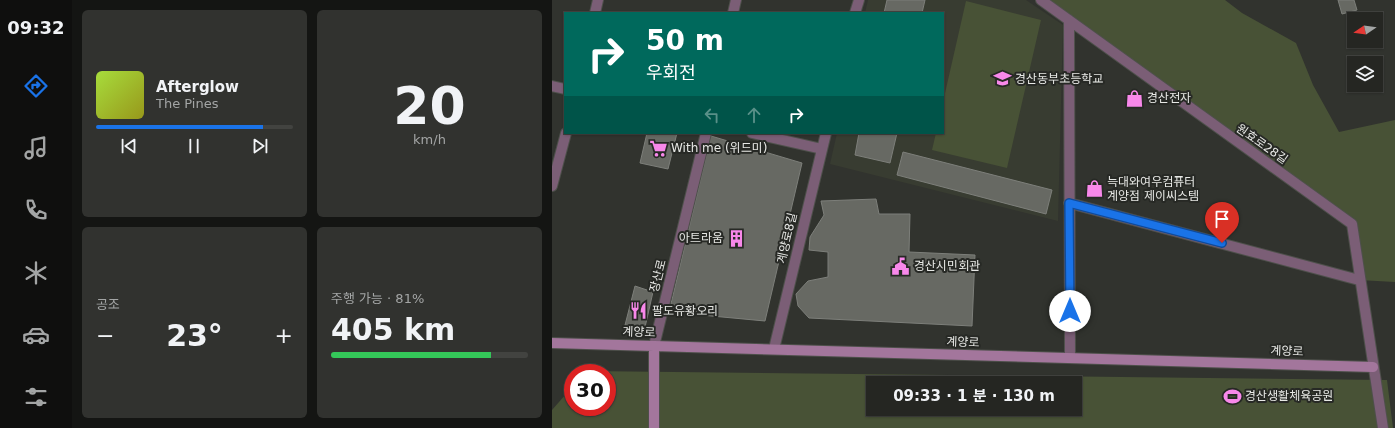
<!DOCTYPE html>
<html lang="ko">
<head>
<meta charset="utf-8">
<style>
  :root { --surface:#252622; --page:#31322f; --text:#f1f3f6; --muted:#a3a5a5; --line:#424340; --accent:#1a73e8 }
  body { margin:0; font-family:"DejaVu Sans","Noto Sans KR",sans-serif; background:var(--page); color:var(--text); height:100vh; display:flex; flex-direction:column; font-size:15px; white-space:nowrap }
  * { box-sizing:border-box; margin:0 }
  p { font-size:13px; color:var(--muted) }
  .icon { flex:none; width:22px; height:22px; fill:none; stroke:currentColor; stroke-width:2; stroke-linecap:round; stroke-linejoin:round }
  .map { position:relative; flex:1; overflow:hidden }
  .panel { display:flex; flex-direction:column; gap:10px; padding:10px; background:#141513; width:480px }
  .panel>* { flex:none }
  .guide { position:absolute; left:12px; top:12px; width:380px; height:122px; border-radius:0px; box-shadow:0 1px 3px #0004,0 0 0 1px var(--line); background:#00695c; color:#fff; overflow:hidden }
  .needle { width:26px; rotate:257deg }
  .controls { position:absolute; left:795px; top:12px; display:grid; gap:8px }
  .controls a { display:grid; place-items:center; width:36px; height:36px; border-radius:0px; background:var(--surface); box-shadow:0 1px 3px #0004,0 0 0 1px var(--line); font-size:20px }
  .speed { position:absolute; left:12px; top:364px; display:flex; gap:8px; font-size:20px; font-weight:700; text-align:center }
  .speed>* { display:grid; place-content:center; width:52px; height:52px; border-radius:50%; background:var(--surface); box-shadow:0 1px 3px #0004,0 0 0 1px var(--line); line-height:1 }
  .speed .limit { border:6px solid #d22; background:#fff; color:#111 }
  .pin { position:absolute; display:grid; place-items:center; width:34px; height:34px; color:#fff; margin:-41px -17px; border-radius:50% 50% 50% 0; rotate:-45deg; box-shadow:0 0 4px #0007 }
  .pin .icon { rotate:45deg }
  .me { position:absolute; width:44px; margin:-22px; rotate:0deg; stroke-linejoin:round; filter:drop-shadow(0 0 3px #0008) }
  .turn { display:flex; align-items:center; gap:14px; height:84px; padding:0 16px; font-size:18px }
  .turn .icon { width:52px; height:52px; stroke-width:2.5 }
  .turn b { display:block; font-size:28px; line-height:34px }
  .lanes { display:flex; align-items:center; height:38px; padding:0 16px; background:#0003; justify-content:center; gap:20px; direction:ltr }
  .lanes .off { opacity:.35 }
  .big { font-size:30px; font-weight:700; line-height:1.1 }
  .panel .widget { flex:1; display:flex; flex-direction:column; justify-content:center; gap:6px; min-width:0; padding:0 14px; border-radius:6px; background:var(--page) }
  .panel .dial { align-items:center; gap:0 }
  .dial b { font-size:52px; line-height:1 }
  .song { display:flex; align-items:center; gap:12px }
  .cover { width:48px; height:48px; border-radius:6px; background:linear-gradient(135deg,hsl(80 70% 55%),hsl(60 70% 35%)) }
  .played { height:4px; border-radius:2px; background:linear-gradient(90deg,var(--accent) 85%,var(--line) 85%) }
  .keys { display:flex; justify-content:space-around; direction:ltr }
  .heat { display:flex; justify-content:space-between; align-items:center; font-size:22px; direction:ltr }
  .charge { height:6px; border-radius:3px; background:linear-gradient(90deg,#34c759 81%,var(--line) 0) }
  .panel .tiles { flex:1; display:grid; gap:10px; grid-template-columns:repeat(2,1fr) }
  .trip { position:absolute; left:314px; top:376px; width:216px; height:40px; border-radius:0px; background:var(--surface); box-shadow:0 1px 3px #0004,0 0 0 1px var(--line); font-weight:700; line-height:40px; text-align:center }
  main { display:flex; flex:1; min-height:0 }
  .menu { display:flex; flex-direction:column; width:72px; justify-content:space-around; align-items:center; background:#0f0f0e; color:var(--muted) }
  .menu .icon { width:28px; height:28px }
  .menu .current { color:var(--accent) }
  .menu b { font-size:18px; color:var(--text) }
  .map>svg:first-child { display:block }
  .built { fill:#383c31 }
  .green { fill:#485236; fill-rule:evenodd }
  .building { fill:#676963; stroke:#7d7f7a }
  .lines { fill:none; stroke-linecap:round; stroke-linejoin:round }
  .street-casing { stroke:#4e504b; stroke-width:12 }
  .secondary-casing { stroke:#4e504b; stroke-width:12 }
  .street { stroke:#7b5e76; stroke-width:10 }
  .secondary { stroke:#a3769c; stroke-width:10 }
  .route-casing { stroke:#114b97; stroke-width:10 }
  .route { stroke:#1a73e8; stroke-width:7 }
  .labels { text-anchor:middle; dominant-baseline:central; stroke-width:4; stroke-linejoin:round; paint-order:stroke }
  .poi-label { font-size:12px; fill:#e7e8e5; stroke:#272925; text-anchor:start }
  .street-label { font-size:12px; fill:#e7e8e5; stroke:#272925 }
</style>
</head>
<body>
<main>
<nav class="menu">
<b>09:32</b>
<svg class="icon current" aria-label="directions" viewBox="0 0 24 24"><path d="M12 3l9 9-9 9-9-9zM9 14v-3h6M13 9l2 2-2 2"/></svg>
<svg class="icon" aria-label="music" viewBox="0 0 24 24"><path d="M9 18V5l10-2v13"/><circle cx="6" cy="18" r="3"/><circle cx="16" cy="16" r="3"/></svg>
<svg class="icon" aria-label="phone" viewBox="0 0 24 24"><path d="M5 4h4l2 5-3 2q2 4 5 5l2-3 5 2v4C11 20 4 13 5 4z"/></svg>
<svg class="icon" aria-label="climate" viewBox="0 0 24 24"><path d="M12 3v18M4 7l16 10M4 17L20 7"/></svg>
<svg class="icon" aria-label="car" viewBox="0 0 24 24"><path d="M5 17H2v-5l4-1 3-4h7l3 4 3 1v5h-3M9 17h6M6 11h13"/><circle cx="7" cy="17" r="2"/><circle cx="17" cy="17" r="2"/></svg>
<svg class="icon" aria-label="filters" viewBox="0 0 24 24"><path d="M4 7h16M4 17h16"/><circle cx="9" cy="7" r="2"/><circle cx="15" cy="17" r="2"/></svg>
</nav>
<section class="panel">
<div class="tiles">
<div class="widget">
<div class="song"><i class="cover"></i><div><b>Afterglow</b><p>The Pines</p></div></div>
<div class="played"></div>
<div class="keys"><svg class="icon" aria-label="previous" viewBox="0 0 24 24"><path d="M18 5L8 12l10 7zM5 5v14"/></svg><svg class="icon" aria-label="pause" viewBox="0 0 24 24"><path d="M8 5v14M16 5v14"/></svg><svg class="icon" aria-label="next" viewBox="0 0 24 24"><path d="M6 5l10 7-10 7zM19 5v14"/></svg></div>
</div>
<div class="widget dial"><b>20</b><p>km/h</p></div>
<div class="widget"><p>공조</p>
<div class="heat"><a>−</a><b class="big">23°</b><a>+</a></div>
</div>
<div class="widget"><p>주행 가능 · 81%</p><b class="big">405 km</b><div class="charge"></div></div>
</div>
</section>
<div class="map">
<svg width="843" height="428" viewBox="0 0 843 428">
  <rect width="100%" height="100%" fill="#31332e"/>
  <path class="built" d="M 316,0 L 474,0 L 511,25 L 506,221 L 278,164 L 285,133 L 391,133 L 391,13 L 313,13 Z"/>
  <path class="green" d="M 489,0 L 673,0 L 690,13 L 744,43 L 761,85 L 787,132 L 843,120 L 843,282 L 807,280 L 800,224 Z
    M 414,1 L 489,20 L 455,168 L 380,150 L 384,133 L 391,133 L 391,102 Z
    M 34,371 L 835,380 L 841,428 L 0,428 L 0,410 L 21,386 L 21,407 L 55,407 L 55,373 L 32,373 ZM 321,383 L 523,383 L 523,409 L 321,409 Z"/>
  <path class="building" d="M 335,0 L 373,0 L 370,13 L 332,13 Z
    M 786,0 L 802,0 L 805,10 L 790,14 Z
    M 95,133 L 125,133 L 116,169 L 88,163 Z
    M 307,133 L 345,133 L 338,163 L 303,155 Z
    M 159,136 L 250,163 L 213,321 L 117,312 Z
    M 351,152 L 500,190 L 494,214 L 345,175 Z
    M 324,199 L 327,214 L 358,214 L 357,252 L 423,255 L 420,326 L 257,318 L 246,306 L 244,294 L 256,281 L 276,277 L 276,252 L 257,250 L 258,237 L 272,215 L 269,201 Z
    M 83,286 L 101,292 L 91,336 L 72,329 Z"/>
  <g class="lines">
    <defs>
      <path id="street" d="M 489,0 L 800,224 L 831,428
        M 43,13 L 46,0
        M 181,13 L 184,0
        M 303,13 L 307,0
        M 517,20 L 518,358
        M 0,86 L 13,89
        M 200,133 L 270,149
        M 0,186 L 14,133
        M 517,203 L 807,280
        M 102,346 L 154,133
        M 222,349 L 274,133"/>
      <path id="secondary" d="M 0,343 L 821,367
        M 102,346 L 102,428"/>
    </defs>
    <use href="#street" class="street-casing"/>
    <use href="#secondary" class="secondary-casing"/>
    <use href="#street" class="street"/>
    <use href="#secondary" class="secondary"/>
  </g>
  <g class="lines">
    <defs>
      <path id="route" d="M 518,311 L 517,203 L 670,243"/>
    </defs>
    <use href="#route" class="route-casing"/>
    <use href="#route" class="route"/>
  </g>
  <defs>
    <symbol id="school-bare" viewBox="-9 -9 18 18"><path d="M0-5L7-2L0 1L-7-2ZM-4 1L0 2.5L4 1V4Q0 6-4 4Z" fill="#f888ea" stroke="#272925" stroke-width="2.5" paint-order="stroke"/></symbol>
    <symbol id="shop-bare" viewBox="-9 -9 18 18"><path d="M-5-2.5h2.3a2.7 3.5 0 0 1 5.4 0H5L5.5 6h-11ZM-1.5-2.5h3a1.5 2.3 0 0 0-3 0Z" fill="#f888ea" stroke="#272925" stroke-width="2.5" paint-order="stroke"/></symbol>
    <symbol id="supermarket-bare" viewBox="-9 -9 18 18"><path d="M-6-5.5h2.5l.6 2H6L4.5 2H-2.5L-4.4-4H-6ZM-1.5 3.2a1.3 1.3 0 1 0 .1 0ZM3 3.2a1.3 1.3 0 1 0 .1 0Z" fill="#f888ea" stroke="#272925" stroke-width="2.5" paint-order="stroke"/></symbol>
    <symbol id="building-bare" viewBox="-9 -9 18 18"><path d="M-4-6H4V6H1V3H-1V6H-4ZM-2.5-4.3h1.7v1.8h-1.7ZM.8-4.3h1.7v1.8H.8ZM-2.5-1h1.7V.8h-1.7ZM.8-1h1.7V.8H.8Z" fill="#f888ea" stroke="#272925" stroke-width="2.5" paint-order="stroke"/></symbol>
    <symbol id="civic-bare" viewBox="-9 -9 18 18"><path d="M-.6-6.5H3V-4.5H.6V-3L4-1V1h2V6H-6V1h2V-1L-.6-3ZM-1.2 2.5V6h2.4V2.5Z" fill="#f888ea" stroke="#272925" stroke-width="2.5" paint-order="stroke"/></symbol>
    <symbol id="restaurant-bare" viewBox="-9 -9 18 18"><path d="M-5-6h1v4h1v-4h1v4h1v-4h1v5L-1.5 .5V6h-2V.5L-5-1ZM5-6V6H3V1.5H1.5Q1.5-4 5-6Z" fill="#f888ea" stroke="#272925" stroke-width="2.5" paint-order="stroke"/></symbol>
    <symbol id="stadium-bare" viewBox="-9 -9 18 18"><path d="M0-5a6.5 5 0 1 0 0 10a6.5 5 0 1 0 0-10ZM-3.5-1.8h7v3.6h-7Z" fill="#f888ea" stroke="#272925" stroke-width="2.5" paint-order="stroke"/></symbol>
  </defs>
  <g fill-rule="evenodd">
    <use href="#school-bare" x="438" y="66" width="25" height="25"/>
    <use href="#shop-bare" x="570" y="86" width="25" height="25"/>
    <use href="#supermarket-bare" x="94" y="136" width="25" height="25"/>
    <use href="#shop-bare" x="530" y="176" width="25" height="25"/>
    <use href="#building-bare" x="172" y="226" width="25" height="25"/>
    <use href="#civic-bare" x="336" y="254" width="25" height="25"/>
    <use href="#restaurant-bare" x="74" y="298" width="25" height="25"/>
    <use href="#stadium-bare" x="668" y="384" width="25" height="25"/>
  </g>
  <g class="labels">
    <g class="poi-label">
      <text x="463" y="79">경산동부초등학교</text>
      <text x="595" y="98">경산전자</text>
      <text x="119" y="148">With me (위드미)</text>
      <text x="555" y="182">늑대와여우컴퓨터<tspan x="555" dy="14">계양점 제이씨스템</tspan></text>
      <text x="171" y="238" text-anchor="end">아트라움</text>
      <text x="362" y="266">경산시민회관</text>
      <text x="100" y="311">팔도유황오리</text>
      <text x="693" y="396">경산생활체육공원</text>
    </g>
    <g class="street-label">
      <text transform="translate(710 144) rotate(35)">원효로28길</text>
      <text transform="translate(235 238) rotate(-77)">계양로8길</text>
      <text transform="translate(106 276) rotate(-76)">장산로</text>
      <text transform="translate(87 332) rotate(2)">계양로</text>
      <text transform="translate(411 342) rotate(2)">계양로</text>
      <text transform="translate(735 351) rotate(2)">계양로</text>
    </g>
  </g>
</svg>
<div class="controls">
<a><svg class="needle" viewBox="-14 -14 28 28"><path d="M0-13l5 13h-10z" fill="#e53935"/><path d="M0 13l5-13h-10z" fill="#a3a5a5"/></svg></a>
<a><svg class="icon" aria-label="layers" viewBox="0 0 24 24"><path d="M12 4l9 5-9 5-9-5zM3 14l9 5 9-5"/></svg></a>
</div>
<div class="speed"><div class="limit">30</div></div>
<div class="pin" style="left:670px;top:243px;background:#d93025"><svg class="icon" aria-label="arrive" viewBox="0 0 24 24"><path d="M6 21V4h12l-3 4 3 4H6"/></svg></div>
<svg class="me" style="left:518px;top:311px" viewBox="-20 -20 40 40"><circle r="19" fill="#fff"/><path d="M0-13L10 11 0 6-10 11z" fill="#1a73e8"/></svg>
<div class="trip">09:33 · 1 분 · 130 m</div>
<div class="guide">
<div class="turn"><svg class="icon" aria-label="right" viewBox="0 0 24 24"><path d="M7 20v-9h11M14 6l5 5-5 5"/></svg><div><b>50 m</b>우회전</div></div>
<div class="lanes"><svg class="icon off" aria-label="left" viewBox="0 0 24 24"><path d="M17 20v-9H6M10 6l-5 5 5 5"/></svg><svg class="icon off" aria-label="ahead" viewBox="0 0 24 24"><path d="M12 20V5M6 11l6-6 6 6"/></svg><svg class="icon" aria-label="right" viewBox="0 0 24 24"><path d="M7 20v-9h11M14 6l5 5-5 5"/></svg></div>
</div>
</div>
</main>
</body>
</html>
